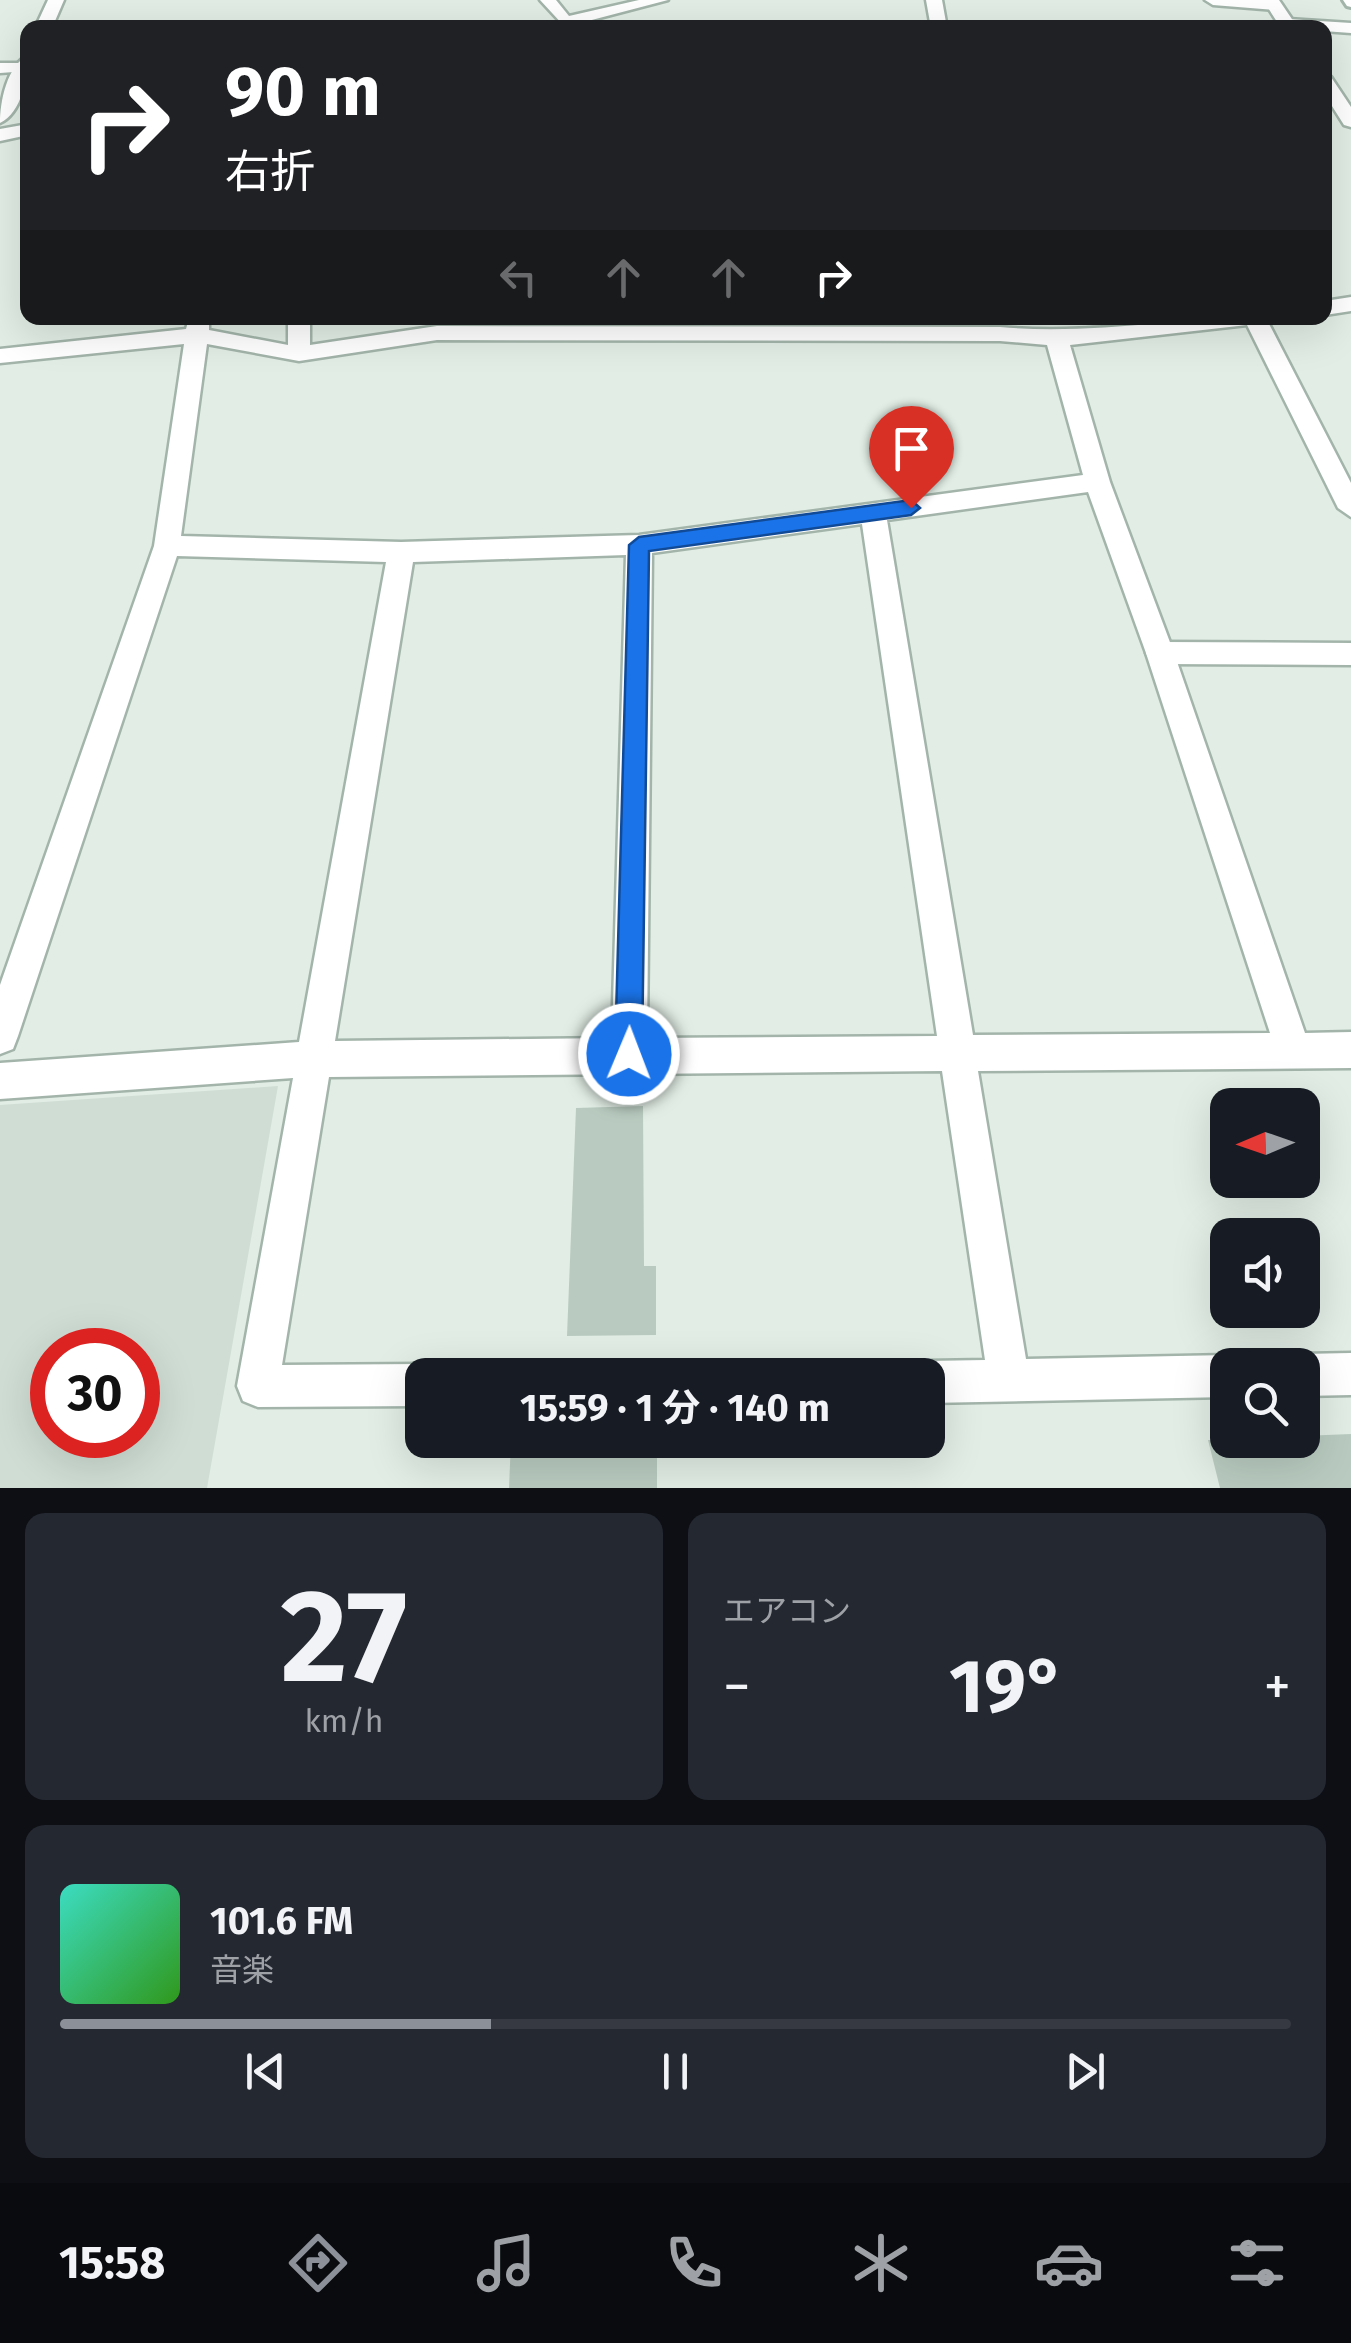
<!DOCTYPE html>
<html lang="ja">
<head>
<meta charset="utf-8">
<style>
  :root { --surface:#171b24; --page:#242831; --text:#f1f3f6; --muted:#9ea1a6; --line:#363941; --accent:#8c9099 }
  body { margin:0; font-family:"Fira Sans","Noto Sans JP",sans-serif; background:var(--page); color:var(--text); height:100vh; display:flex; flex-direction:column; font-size:38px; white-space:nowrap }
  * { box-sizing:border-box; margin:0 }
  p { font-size:32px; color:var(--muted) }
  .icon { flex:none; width:55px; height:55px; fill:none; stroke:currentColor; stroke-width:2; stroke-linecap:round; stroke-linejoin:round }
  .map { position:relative; height:1488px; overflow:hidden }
  .side { display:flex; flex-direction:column; gap:25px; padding:25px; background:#0d0f14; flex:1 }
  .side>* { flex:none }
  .hud { position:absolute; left:20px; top:20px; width:1312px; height:305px; border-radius:20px; box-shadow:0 10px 40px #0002; background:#202124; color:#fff; overflow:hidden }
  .needle { width:65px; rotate:268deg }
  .controls { position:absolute; left:1210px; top:1088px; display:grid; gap:20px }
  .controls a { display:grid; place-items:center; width:110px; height:110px; border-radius:20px; background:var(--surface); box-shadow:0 10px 40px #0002; font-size:50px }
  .speed { position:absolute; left:30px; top:1328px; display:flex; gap:20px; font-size:50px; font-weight:700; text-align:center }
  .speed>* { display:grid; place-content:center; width:130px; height:130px; border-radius:50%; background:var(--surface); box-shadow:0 10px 40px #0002; line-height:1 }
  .speed .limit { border:15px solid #d22; background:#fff; color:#111 }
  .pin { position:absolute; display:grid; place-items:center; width:85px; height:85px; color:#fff; margin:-102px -42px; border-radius:50% 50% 50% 0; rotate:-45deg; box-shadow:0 0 10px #0007 }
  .pin .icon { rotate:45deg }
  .me { position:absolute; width:110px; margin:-55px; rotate:1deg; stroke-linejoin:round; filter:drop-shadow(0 0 8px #0008) }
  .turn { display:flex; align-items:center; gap:35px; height:210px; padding:0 40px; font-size:45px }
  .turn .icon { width:130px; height:130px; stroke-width:2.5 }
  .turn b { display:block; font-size:70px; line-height:85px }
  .lanes { display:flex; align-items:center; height:95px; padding:0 40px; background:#0003; justify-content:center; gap:50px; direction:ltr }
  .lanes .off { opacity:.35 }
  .big { font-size:75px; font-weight:700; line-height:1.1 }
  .side .widget { flex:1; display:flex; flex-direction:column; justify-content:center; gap:15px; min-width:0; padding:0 35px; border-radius:20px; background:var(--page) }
  .side .dial { align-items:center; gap:0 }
  .dial b { font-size:130px; line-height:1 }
  .song { display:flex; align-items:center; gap:30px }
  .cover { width:120px; height:120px; border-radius:15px; background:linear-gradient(135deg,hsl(170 70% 55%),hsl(110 70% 35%)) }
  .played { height:10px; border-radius:5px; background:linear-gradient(90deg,var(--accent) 35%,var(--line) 35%) }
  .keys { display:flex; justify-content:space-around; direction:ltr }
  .heat { display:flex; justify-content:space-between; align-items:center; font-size:55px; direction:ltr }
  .side .tiles { flex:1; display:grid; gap:25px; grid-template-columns:1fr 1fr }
  .widget:last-child { grid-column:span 2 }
  .trip { position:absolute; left:405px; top:1358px; width:540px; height:100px; border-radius:20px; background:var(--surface); box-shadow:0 10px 40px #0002; font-weight:700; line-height:100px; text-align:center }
  .tab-bar { display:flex; height:160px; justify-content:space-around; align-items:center; background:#090b0e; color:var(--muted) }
  .tab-bar .icon { width:70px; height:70px }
  .tab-bar .current { color:var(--accent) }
  .tab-bar b { font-size:45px; color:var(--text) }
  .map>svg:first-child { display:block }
  .built { fill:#cfddd4; fill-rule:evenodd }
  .building { fill:#b9cbc0 }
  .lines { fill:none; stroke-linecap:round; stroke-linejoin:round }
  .service-casing { stroke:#a3b5ab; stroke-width:6 }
  .pedestrian-casing { stroke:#a3b5ab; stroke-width:5 }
  .minor-casing { stroke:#a3b5ab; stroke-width:5 }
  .tertiary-casing { stroke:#a3b5ab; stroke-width:5 }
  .service { fill:#fff; fill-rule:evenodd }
  .pedestrian { fill:#fff; fill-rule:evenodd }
  .minor { fill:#fff; fill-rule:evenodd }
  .tertiary { fill:#fff; fill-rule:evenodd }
  .route { fill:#1a73e8; stroke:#114b97; stroke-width:2.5 }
</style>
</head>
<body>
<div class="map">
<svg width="1351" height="1488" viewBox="0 0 1351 1488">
  <rect width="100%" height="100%" fill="#e1ede5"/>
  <path class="built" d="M 278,1086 L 207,1488 L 0,1488 L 0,1105 ZM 52,1350 L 138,1350 L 138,1435 L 52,1435 Z"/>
  <path class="building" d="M 643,1106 L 644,1266 L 656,1266 L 656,1335 L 567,1336 L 576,1108 Z
    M 1351,1434 L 1351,1488 L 1220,1488 L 1208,1440 L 1302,1440 L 1302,1436 Z
    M 511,1440 L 657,1440 L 657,1488 L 509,1488 Z"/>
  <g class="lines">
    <defs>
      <path id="service" d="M 1343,0 L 1351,0 L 1351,7 L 1347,6 Z"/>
      <path id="pedestrian" d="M 1160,642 L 1351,643 L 1351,665 L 1160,664 L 1150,661 L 1146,653 L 1150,645 Z"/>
      <path id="minor" d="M 540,0 L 556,0 L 569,16 L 639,0 L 668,0 L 565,27 Z
        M 926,0 L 942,0 L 947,28 L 931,28 Z
        M 1205,0 L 1273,0 L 1282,5 L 1274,10 L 1213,5 Z
        M 1288,19 L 1351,23 L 1351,33 L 1282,28 L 1282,20 Z
        M 0,63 L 28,63 L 28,71 L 0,73 Z
        M 28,124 L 28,135 L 0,141 L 0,129 Z
        M 1351,297 L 1351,311 L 1325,315 L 1325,301 Z
        M 189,318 L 209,318 L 209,330 L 288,345 L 288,318 L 310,318 L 310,345 L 437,326 L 1000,327 C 1089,335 1177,318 1266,318 L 1351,483 L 1351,517 L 1338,508 L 1247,325 L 1070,345 L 1110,482 L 1174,653 L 1305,1033 L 1351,1032 L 1351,1068 L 978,1071 L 1026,1359 L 1228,1355 L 1244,1365 L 1228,1365 L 1228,1397 L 928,1403 L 928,1375 L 910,1375 L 913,1367 L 928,1361 L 985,1360 L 942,1071 L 329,1077 L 282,1365 L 422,1364 L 439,1375 L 422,1375 L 422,1406 L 258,1407 L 243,1401 L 237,1386 L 293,1078 L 0,1099 L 0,1063 L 299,1042 L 386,562 L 177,556 L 18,1036 L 13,1049 L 0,1054 L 0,985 L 154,546 L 184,344 L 0,363 L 0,349 L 186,329 ZM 437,340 L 1000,341 L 1047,345 L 1083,475 L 639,535 L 401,542 L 181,536 L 207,344 L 299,361 ZM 1088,492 L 1146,653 L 1270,1033 L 973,1035 L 887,520 ZM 862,524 L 937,1036 L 647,1038 L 652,553 ZM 626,555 L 612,1038 L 335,1041 L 413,562 Z
        M 1351,1353 L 1351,1395 L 1302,1396 L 1302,1365 L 1285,1365 L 1302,1354 Z"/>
      <path id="tertiary" d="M 48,0 L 64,0 L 52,28 L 35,28 Z
        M 1263,0 L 1279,0 L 1298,28 L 1281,28 Z
        M 28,55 C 28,76 22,113 0,123 C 0,101 7,66 28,55 Z
        M 1325,76 L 1331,77 L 1351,107 L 1351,127 L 1344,125 L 1325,95 Z"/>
    </defs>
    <use href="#service" class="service-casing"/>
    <use href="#pedestrian" class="pedestrian-casing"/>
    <use href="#minor" class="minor-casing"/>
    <use href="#tertiary" class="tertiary-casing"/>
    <use href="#service" class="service"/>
    <use href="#pedestrian" class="pedestrian"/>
    <use href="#minor" class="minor"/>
    <use href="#tertiary" class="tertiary"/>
  </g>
  <path class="route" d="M 911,500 L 920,508 L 911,515 L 649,551 L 642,1054 L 638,1064 L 629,1068 L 619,1064 L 615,1054 L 629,545 L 639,537 Z"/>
</svg>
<div class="controls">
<a><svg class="needle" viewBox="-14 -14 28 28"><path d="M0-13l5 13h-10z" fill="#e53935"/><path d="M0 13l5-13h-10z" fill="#9ea1a6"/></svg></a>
<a><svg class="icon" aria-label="sound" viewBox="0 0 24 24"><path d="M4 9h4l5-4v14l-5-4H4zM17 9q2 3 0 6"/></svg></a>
<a><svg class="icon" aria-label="search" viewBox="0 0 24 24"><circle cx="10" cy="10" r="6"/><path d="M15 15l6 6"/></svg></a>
</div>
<div class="speed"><div class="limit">30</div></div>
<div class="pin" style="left:911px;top:508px;background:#d93025"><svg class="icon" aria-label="arrive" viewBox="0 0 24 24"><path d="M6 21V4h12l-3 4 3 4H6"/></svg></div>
<svg class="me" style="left:629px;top:1054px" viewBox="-20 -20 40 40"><circle r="17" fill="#1a73e8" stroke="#fff" stroke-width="3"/><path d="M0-11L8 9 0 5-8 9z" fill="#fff"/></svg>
<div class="trip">15:59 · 1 分 · 140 m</div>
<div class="hud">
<div class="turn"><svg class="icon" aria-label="right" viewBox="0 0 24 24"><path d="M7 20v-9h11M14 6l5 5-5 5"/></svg><div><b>90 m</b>右折</div></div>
<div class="lanes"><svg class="icon off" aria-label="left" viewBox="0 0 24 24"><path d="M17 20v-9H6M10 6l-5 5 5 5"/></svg><svg class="icon off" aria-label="ahead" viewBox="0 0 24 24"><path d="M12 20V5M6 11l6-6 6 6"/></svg><svg class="icon off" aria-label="ahead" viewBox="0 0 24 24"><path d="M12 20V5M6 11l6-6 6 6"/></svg><svg class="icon" aria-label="right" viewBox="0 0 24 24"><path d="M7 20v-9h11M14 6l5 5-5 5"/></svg></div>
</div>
</div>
<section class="side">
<div class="tiles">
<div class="widget dial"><b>27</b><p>km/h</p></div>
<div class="widget"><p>エアコン</p>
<div class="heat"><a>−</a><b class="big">19°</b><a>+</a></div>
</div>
<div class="widget">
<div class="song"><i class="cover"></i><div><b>101.6 FM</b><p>音楽</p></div></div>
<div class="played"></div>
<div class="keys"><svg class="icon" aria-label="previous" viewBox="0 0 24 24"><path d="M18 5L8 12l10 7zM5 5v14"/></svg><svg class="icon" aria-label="pause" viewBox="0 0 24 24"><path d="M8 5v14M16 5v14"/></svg><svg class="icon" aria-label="next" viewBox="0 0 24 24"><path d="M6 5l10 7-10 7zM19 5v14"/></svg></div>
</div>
</div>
</section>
<nav class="tab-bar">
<b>15:58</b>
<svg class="icon current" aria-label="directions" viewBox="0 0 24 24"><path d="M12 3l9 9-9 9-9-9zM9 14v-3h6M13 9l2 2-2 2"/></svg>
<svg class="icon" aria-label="music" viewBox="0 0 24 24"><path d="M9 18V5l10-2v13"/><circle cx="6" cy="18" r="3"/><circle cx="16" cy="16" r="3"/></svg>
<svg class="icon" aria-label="phone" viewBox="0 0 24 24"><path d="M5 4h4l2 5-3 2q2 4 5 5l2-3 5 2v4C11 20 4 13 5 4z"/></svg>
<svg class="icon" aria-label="climate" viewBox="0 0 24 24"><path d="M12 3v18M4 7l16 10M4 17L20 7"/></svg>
<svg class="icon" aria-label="car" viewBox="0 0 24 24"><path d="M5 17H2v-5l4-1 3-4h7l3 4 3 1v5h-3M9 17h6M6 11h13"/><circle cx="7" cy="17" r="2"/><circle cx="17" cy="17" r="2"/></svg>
<svg class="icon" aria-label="filters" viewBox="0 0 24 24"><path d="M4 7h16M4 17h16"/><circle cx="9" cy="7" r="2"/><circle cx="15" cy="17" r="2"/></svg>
</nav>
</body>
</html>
